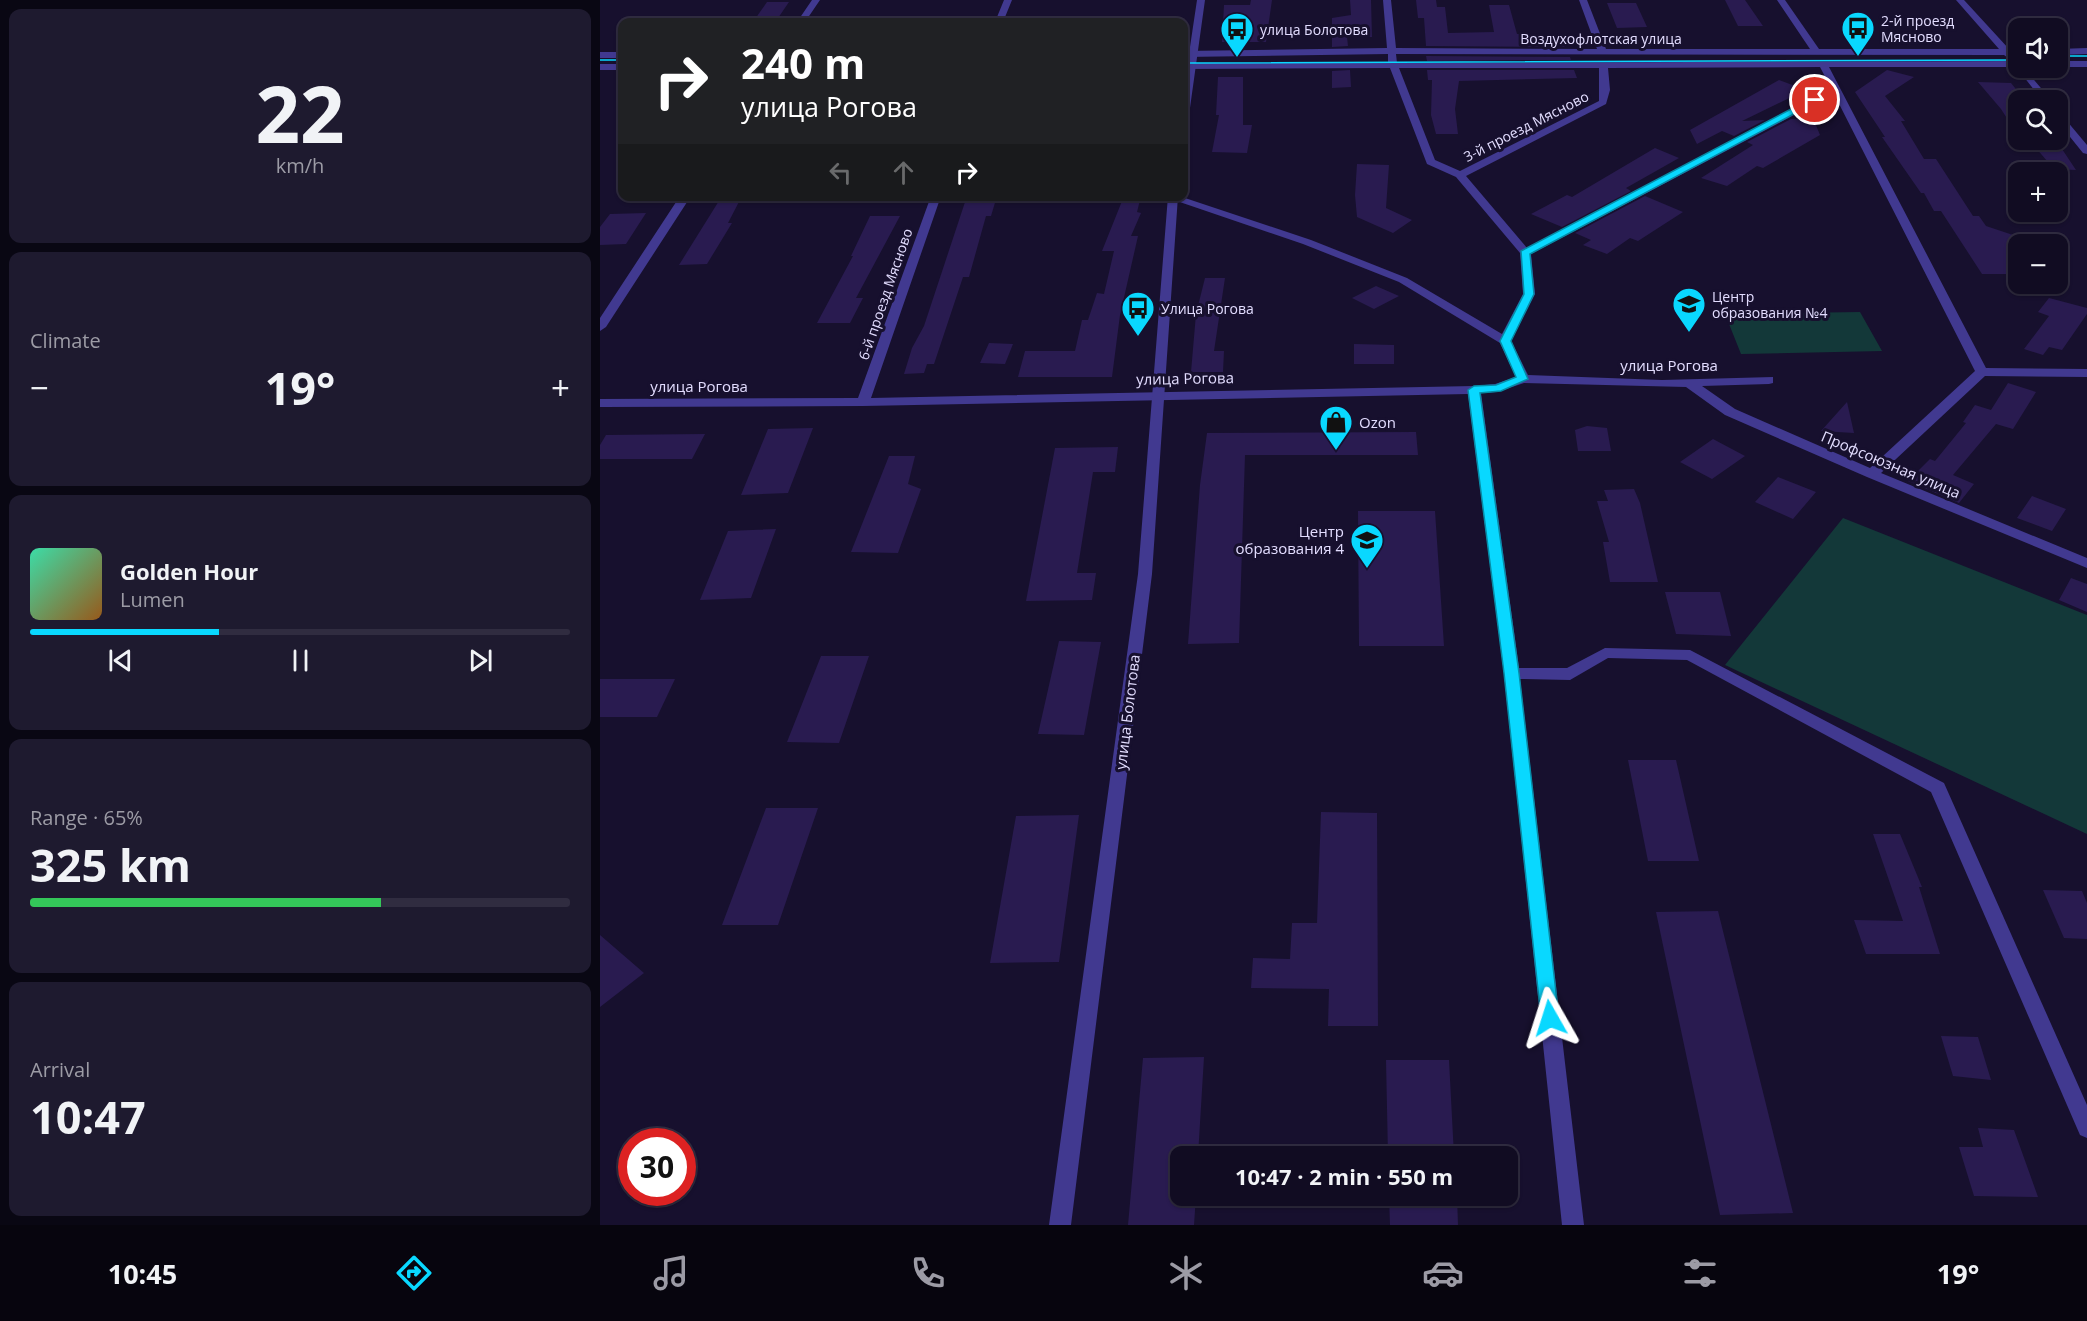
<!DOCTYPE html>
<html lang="en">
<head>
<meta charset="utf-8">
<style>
  :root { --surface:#110c22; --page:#1e1a2f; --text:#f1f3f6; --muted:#9c9ba5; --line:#302c40; --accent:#09d8ff }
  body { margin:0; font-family:"Open Sans",sans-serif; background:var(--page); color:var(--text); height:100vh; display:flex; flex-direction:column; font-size:22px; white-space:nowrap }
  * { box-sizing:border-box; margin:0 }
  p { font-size:20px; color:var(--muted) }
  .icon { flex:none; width:33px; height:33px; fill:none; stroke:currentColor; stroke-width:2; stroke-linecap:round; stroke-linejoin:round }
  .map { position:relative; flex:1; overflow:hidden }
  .sheet { display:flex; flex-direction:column; gap:9px; padding:9px; background:#090713; width:600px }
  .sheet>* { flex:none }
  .guide { position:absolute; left:18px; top:18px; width:570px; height:183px; border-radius:12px; box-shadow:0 2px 4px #0004,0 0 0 2px var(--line); background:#202124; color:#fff; overflow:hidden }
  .fabs { position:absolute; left:1408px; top:18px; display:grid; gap:12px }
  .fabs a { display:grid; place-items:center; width:60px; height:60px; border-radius:12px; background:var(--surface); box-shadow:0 2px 4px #0004,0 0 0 2px var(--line); font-size:30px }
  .speed { position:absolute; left:18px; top:1128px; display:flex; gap:12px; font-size:30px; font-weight:700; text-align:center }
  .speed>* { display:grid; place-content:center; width:78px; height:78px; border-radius:50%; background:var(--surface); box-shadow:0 2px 4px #0004,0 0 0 2px var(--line); line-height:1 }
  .speed .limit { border:9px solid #d22; background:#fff; color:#111 }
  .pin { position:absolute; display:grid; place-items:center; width:51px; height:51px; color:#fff; margin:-26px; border:3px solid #fff; border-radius:50%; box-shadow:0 2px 6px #0007 }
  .me { position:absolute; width:66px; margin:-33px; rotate:354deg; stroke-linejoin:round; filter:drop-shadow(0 0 4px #0008) }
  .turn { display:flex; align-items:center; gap:21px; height:126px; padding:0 24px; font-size:27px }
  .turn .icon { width:78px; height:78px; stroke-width:2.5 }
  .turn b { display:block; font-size:42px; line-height:51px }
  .lanes { display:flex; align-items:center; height:57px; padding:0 24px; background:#0003; justify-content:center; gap:30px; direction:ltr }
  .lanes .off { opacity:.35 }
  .big { font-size:45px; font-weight:700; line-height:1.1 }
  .sheet .card { flex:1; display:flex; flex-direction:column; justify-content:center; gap:9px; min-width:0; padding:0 21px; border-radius:12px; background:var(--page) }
  .sheet .dial { align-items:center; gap:0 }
  .dial b { font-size:78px; line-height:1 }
  .song { display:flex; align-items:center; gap:18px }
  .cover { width:72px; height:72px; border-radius:9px; background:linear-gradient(135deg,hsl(160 70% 55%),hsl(30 70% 35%)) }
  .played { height:6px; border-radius:3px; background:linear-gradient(90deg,var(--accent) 35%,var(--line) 35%) }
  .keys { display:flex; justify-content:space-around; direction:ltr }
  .heat { display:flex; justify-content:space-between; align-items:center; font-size:33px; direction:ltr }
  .charge { height:9px; border-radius:4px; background:linear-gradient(90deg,#34c759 65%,var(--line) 0) }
  .trip { position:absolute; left:570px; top:1146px; width:348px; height:60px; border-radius:12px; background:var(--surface); box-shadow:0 2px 4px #0004,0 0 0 2px var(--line); font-weight:700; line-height:60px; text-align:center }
  .dock { display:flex; height:96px; justify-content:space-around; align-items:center; background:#07050e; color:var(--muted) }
  .dock .icon { width:42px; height:42px }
  .dock .current { color:var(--accent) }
  .dock b { font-size:27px; color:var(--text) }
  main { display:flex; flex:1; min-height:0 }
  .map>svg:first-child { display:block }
  .green { fill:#133839 }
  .building { fill:#291b50 }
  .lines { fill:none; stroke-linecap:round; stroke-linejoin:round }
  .minor { fill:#413990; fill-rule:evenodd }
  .tertiary { fill:#413990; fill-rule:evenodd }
  .tram { stroke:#09d8ff; stroke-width:1.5 }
  .route { fill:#09d8ff; stroke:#068ca6; stroke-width:1.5 }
  .labels { text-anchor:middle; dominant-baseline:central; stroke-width:6; stroke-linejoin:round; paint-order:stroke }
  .far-poi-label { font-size:14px; fill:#e3ddff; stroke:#17102e; text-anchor:start }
  .far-street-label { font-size:14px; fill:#e3ddff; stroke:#17102e }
  .street-label { font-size:15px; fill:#e3ddff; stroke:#17102e }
  .poi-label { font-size:15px; fill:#e3ddff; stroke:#17102e; text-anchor:start }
</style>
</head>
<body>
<main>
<section class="sheet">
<div class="card dial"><b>22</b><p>km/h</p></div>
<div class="card"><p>Climate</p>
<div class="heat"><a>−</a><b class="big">19°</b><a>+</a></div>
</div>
<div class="card">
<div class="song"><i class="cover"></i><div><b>Golden Hour</b><p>Lumen</p></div></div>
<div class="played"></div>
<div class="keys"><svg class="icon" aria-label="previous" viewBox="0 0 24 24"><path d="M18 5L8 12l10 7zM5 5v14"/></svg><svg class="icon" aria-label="pause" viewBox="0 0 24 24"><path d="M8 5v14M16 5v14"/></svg><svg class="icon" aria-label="next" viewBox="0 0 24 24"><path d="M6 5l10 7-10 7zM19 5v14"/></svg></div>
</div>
<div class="card"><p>Range · 65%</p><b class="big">325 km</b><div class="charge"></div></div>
<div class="card"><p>Arrival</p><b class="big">10:47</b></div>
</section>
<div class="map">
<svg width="1487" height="1225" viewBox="0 0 1487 1225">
  <rect width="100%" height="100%" fill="#17102e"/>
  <path class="green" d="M 1260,312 L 1282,351 L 1141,354 L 1125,314 Z
    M 1243,518 L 1487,615 L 1487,834 L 1125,665 Z"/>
  <path class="building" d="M 651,0 L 672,0 L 666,42 L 622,42 L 624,5 L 650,5 Z
    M 750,0 L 771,0 L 772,37 L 747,37 L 748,46 L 732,47 L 732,18 L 751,15 Z
    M 816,0 L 836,0 L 837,7 L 845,7 L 848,33 L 894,32 L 889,5 L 909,5 L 917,34 L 964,34 L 967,47 L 826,46 L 824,18 L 818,18 Z
    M 1125,0 L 1145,0 L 1163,26 L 1138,26 Z
    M 167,2 L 189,2 L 176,21 L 153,22 Z
    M 1007,3 L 1036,3 L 1047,27 L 1017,28 Z
    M 826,56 L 970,57 L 971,60 L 827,61 Z
    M 750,70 L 751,87 L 732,88 L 732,71 Z
    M 827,70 L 974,70 L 977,78 L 859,81 L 855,109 L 858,134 L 836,134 L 831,115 L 832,80 L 828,80 Z
    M 1287,70 L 1314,77 L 1285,96 L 1305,121 L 1301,121 L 1324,159 L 1336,159 L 1373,216 L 1379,216 L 1386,226 L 1419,237 L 1415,241 L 1425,244 L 1419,244 L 1419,252 L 1407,263 L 1414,274 L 1382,274 L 1341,211 L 1334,211 L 1324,193 L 1321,193 L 1282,137 L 1285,137 L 1255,92 Z
    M 618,77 L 643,77 L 643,125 L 652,125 L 647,153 L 612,152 L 619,115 L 616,115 Z
    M 1179,80 L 1206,90 L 1142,121 L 1165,120 L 1134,136 L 1122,131 L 1097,144 L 1090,130 Z
    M 1378,82 L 1411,83 L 1419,93 L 1419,137 L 1401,109 Z
    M 1213,118 L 1220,135 L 1163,168 L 1157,166 L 1127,186 L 1101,178 L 1153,145 L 1147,142 L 1191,119 Z
    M 1429,140 L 1456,140 L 1476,170 L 1454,169 Z
    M 1055,148 L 1079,158 L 1026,188 L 1031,191 L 962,227 L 931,214 L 967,195 L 972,197 Z
    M 757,164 L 789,165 L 786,208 L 812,220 L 793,233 L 757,217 L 755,195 Z
    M 122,196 L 142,196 L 128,223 L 132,223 L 107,264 L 79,265 Z
    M 367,196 L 397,196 L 391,216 L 386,216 L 369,277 L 363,277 L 334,364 L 327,364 L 324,373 L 304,374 L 312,348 L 324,326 Z
    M 524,196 L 541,196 L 537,212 L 541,213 L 531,236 L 538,236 L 520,315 L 512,377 L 418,377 L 425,351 L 475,351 L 482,320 L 488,320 L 497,293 L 504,294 L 514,251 L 502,251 Z
    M 1045,196 L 1083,212 L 1038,241 L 1030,238 L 1007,254 L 983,245 L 991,240 L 975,233 Z
    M 46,213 L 26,244 L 0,245 L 0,227 L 10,214 Z
    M 270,216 L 300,216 L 256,298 L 263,298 L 250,323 L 217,323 L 253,256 L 251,256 Z
    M 605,278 L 625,278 L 614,351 L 624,351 L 623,372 L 591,372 L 596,314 Z
    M 776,286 L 799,296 L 774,309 L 752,298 Z
    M 1449,298 L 1487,308 L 1487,314 L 1462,350 L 1449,347 L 1443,355 L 1424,349 L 1449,316 L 1438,312 Z
    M 389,343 L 413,344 L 405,364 L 380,363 Z
    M 754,344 L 794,345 L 794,364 L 754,364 Z
    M 1408,383 L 1436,392 L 1413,429 L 1396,424 L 1353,475 L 1374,484 L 1359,503 L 1308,481 L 1330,459 L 1335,461 L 1366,423 L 1363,422 L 1375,405 L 1391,410 Z
    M 1247,402 L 1254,433 L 1221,431 Z
    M 987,426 L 1007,428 L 1011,451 L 978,451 L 975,430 Z
    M 213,428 L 188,493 L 141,495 L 168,429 Z
    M 816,432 L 818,455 L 645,455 L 639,643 L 588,644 L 600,485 L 607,433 Z
    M 105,434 L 92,459 L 0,459 L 0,445 L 6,435 Z
    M 1113,439 L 1145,456 L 1112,479 L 1080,462 Z
    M 518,447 L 515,472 L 493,472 L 477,573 L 496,573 L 492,600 L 426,601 L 455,448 Z
    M 289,456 L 315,456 L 308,484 L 321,489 L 298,553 L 251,552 Z
    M 1178,477 L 1216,492 L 1193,519 L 1155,502 Z
    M 1034,489 L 1040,503 L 1058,582 L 1010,582 L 1003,542 L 1009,542 L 997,501 L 1008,501 L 1004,490 Z
    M 1432,496 L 1466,509 L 1452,531 L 1417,518 Z
    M 758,511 L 835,511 L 844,646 L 759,646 Z
    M 176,529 L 151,598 L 100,600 L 128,531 Z
    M 1471,578 L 1487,584 L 1487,612 L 1459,600 Z
    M 1065,592 L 1120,592 L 1131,636 L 1076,634 Z
    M 459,641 L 501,642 L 484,735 L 438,734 Z
    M 221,656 L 269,656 L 239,743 L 187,742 Z
    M 0,679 L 75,679 L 57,717 L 0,717 Z
    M 1028,760 L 1076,760 L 1099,861 L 1048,861 Z
    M 166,808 L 218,808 L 178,925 L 122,925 Z
    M 721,812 L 777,813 L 778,1026 L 728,1026 L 729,989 L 651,988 L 653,958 L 690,959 L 692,923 L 717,923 Z
    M 479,815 L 459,962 L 390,963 L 416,816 Z
    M 1273,834 L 1300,834 L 1322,887 L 1319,887 L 1340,954 L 1266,954 L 1254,920 L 1303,921 Z
    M 1443,890 L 1482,891 L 1487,903 L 1487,939 L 1464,938 Z
    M 1118,911 L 1193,1213 L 1120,1215 L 1056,912 Z
    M 0,935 L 44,973 L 0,1007 Z
    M 1341,1036 L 1378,1037 L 1391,1080 L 1353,1076 Z
    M 604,1057 L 598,1156 L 580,1156 L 580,1196 L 596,1196 L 594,1225 L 528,1225 L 543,1058 Z
    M 786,1060 L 849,1060 L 854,1156 L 788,1156 Z
    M 1378,1128 L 1414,1130 L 1438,1197 L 1374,1196 L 1359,1147 L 1383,1147 Z
    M 789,1196 L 857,1196 L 858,1225 L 790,1225 Z"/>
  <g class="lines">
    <path class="minor" d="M 212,0 L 220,0 L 205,22 L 197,22 Z
      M 404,0 L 412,0 L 403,22 L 395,22 Z
      M 783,0 L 791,0 L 796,48 L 997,49 L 979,0 L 987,0 L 1006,49 L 1210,49 L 1177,0 L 1185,0 L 1219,49 L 1399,49 L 1356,0 L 1364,0 L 1409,49 L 1419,49 L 1419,55 L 1414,55 L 1415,57 L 1411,60 L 1404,55 L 796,54 L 797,63 L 1419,61 L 1419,68 L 1424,68 L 1451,100 L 1442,100 L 1416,67 L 1229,67 L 1386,368 L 1487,369 L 1487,377 L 1385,376 L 1281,473 L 1487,558 L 1487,568 L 1267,477 L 1125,415 L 1086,387 L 924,383 L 897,392 L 881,393 L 919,668 L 967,668 L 1005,648 L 1090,650 L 1344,783 L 1487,1105 L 1487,1138 L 1480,1135 L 1331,792 L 1087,660 L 1008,658 L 970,680 L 920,679 L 984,1225 L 962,1225 L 904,673 L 868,394 L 263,406 L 0,407 L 0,399 L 258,398 L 331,196 L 341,196 L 271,398 L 874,386 L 895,384 L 916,377 L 900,343 L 799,282 L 703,244 L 568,198 L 579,196 L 711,240 L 807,278 L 902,334 L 923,294 L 920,253 L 856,177 L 827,164 L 790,68 L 584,69 L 584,63 L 788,63 L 788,54 L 584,57 L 584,51 L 787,48 ZM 1220,67 L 1231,88 L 927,248 L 866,176 L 1006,104 L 1010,90 L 1008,68 ZM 799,68 L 999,68 L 999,101 L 860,171 L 835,160 ZM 1234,94 L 1375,371 L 1270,468 L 1135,409 L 1102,386 L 1169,384 L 1173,383 L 1173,377 L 1062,380 L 928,375 L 911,341 L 935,294 L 931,254 Z
      M 1487,48 L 1487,54 L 1458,55 L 1458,49 Z
      M 0,52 L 22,52 L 22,58 L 0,58 Z
      M 1458,61 L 1487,61 L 1487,67 L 1458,67 Z
      M 0,64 L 22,64 L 22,70 L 0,70 Z
      M 1458,113 L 1461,114 L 1487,145 L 1487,154 L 1483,153 L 1458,122 Z
      M 80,196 L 91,196 L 6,327 L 0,331 L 0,318 Z"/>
    <path class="tertiary" d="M 597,0 L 605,0 L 589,115 L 584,118 L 584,87 Z
      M 568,196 L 578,196 L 552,574 L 471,1225 L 449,1225 L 538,574 Z"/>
    <path class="tram" d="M 1458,56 L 1487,56
      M 0,60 L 22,60
      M 584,63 L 1419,60"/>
  </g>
  <path class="route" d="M 1212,98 L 1220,100 L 930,254 L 934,294 L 911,341 L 928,379 L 901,391 L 880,393 L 919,673 L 959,1018 L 956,1024 L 950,1026 L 944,1024 L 941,1018 L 904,673 L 868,390 L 874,386 L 896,385 L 916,377 L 900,341 L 924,294 L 921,251 Z"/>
  <defs>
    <symbol id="bus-pin" viewBox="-11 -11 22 30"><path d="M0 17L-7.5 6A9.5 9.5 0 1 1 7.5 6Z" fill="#09d8ff" stroke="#17102e"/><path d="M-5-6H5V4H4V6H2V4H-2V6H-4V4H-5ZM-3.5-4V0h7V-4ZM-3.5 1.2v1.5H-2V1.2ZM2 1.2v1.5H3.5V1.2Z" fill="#111"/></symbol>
    <symbol id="school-pin" viewBox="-11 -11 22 30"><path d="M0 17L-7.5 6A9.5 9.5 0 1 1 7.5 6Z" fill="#09d8ff" stroke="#17102e"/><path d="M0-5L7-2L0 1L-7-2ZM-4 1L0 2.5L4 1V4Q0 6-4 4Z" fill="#111"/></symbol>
    <symbol id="shop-pin" viewBox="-11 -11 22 30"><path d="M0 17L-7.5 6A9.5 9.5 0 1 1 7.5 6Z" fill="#09d8ff" stroke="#17102e"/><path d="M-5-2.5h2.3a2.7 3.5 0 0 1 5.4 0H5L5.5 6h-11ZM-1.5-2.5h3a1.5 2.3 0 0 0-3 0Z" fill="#111"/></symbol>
  </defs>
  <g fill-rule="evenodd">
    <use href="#bus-pin" x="1239" y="9" width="38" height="52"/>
    <use href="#bus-pin" x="618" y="10" width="38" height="52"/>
    <use href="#school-pin" x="1070" y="285" width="38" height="52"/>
    <use href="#bus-pin" x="519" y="289" width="38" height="52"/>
    <use href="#shop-pin" x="717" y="403" width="38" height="52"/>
    <use href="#school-pin" x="748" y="521" width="38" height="52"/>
  </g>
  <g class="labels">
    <g class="far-poi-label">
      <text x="1281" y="20">2-й проезд<tspan x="1281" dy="16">Мясново</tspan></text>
      <text x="660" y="29">улица Болотова</text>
      <text x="1112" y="296">Центр<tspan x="1112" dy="16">образования №4</tspan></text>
      <text x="561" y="308">Улица Рогова</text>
    </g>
    <g class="far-street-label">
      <text x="1001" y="38">Воздухофлотская улица</text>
      <text transform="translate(926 126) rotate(-27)">3-й проезд Мясново</text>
      <text transform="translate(285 294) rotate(-71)">6-й проезд Мясново</text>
    </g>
    <g class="street-label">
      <text x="1069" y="365">улица Рогова</text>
      <text transform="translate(585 378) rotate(-1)">улица Рогова</text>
      <text x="99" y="386">улица Рогова</text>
      <text transform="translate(1291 464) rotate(23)">Профсоюзная улица</text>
      <text transform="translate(527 712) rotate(-83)">улица Болотова</text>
    </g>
    <g class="poi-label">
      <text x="759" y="422">Ozon</text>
      <text x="744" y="531" text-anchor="end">Центр<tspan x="744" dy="17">образования 4</tspan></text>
    </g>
  </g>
</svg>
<div class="fabs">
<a><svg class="icon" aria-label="sound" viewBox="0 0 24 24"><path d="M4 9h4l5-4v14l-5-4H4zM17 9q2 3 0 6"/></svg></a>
<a><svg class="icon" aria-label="search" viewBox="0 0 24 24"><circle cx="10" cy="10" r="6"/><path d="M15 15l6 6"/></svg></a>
<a>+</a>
<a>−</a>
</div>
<div class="speed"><div class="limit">30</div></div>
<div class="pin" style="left:1215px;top:100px;background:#d93025"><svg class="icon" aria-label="arrive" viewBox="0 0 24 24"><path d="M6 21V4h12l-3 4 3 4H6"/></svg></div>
<svg class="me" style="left:950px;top:1018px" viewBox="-20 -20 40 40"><path d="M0-17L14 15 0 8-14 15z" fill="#09d8ff" stroke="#fff" stroke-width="4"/></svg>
<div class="trip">10:47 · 2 min · 550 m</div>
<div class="guide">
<div class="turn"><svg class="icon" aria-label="right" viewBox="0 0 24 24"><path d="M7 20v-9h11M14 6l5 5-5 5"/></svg><div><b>240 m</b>улица Рогова</div></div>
<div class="lanes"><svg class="icon off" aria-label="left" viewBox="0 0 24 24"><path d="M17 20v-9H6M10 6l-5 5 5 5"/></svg><svg class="icon off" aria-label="ahead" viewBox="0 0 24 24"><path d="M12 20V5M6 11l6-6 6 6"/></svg><svg class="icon" aria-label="right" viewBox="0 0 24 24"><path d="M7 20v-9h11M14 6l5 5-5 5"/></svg></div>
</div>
</div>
</main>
<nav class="dock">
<b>10:45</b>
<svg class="icon current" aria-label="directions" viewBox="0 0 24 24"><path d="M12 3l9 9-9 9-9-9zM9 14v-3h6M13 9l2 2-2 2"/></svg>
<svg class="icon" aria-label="music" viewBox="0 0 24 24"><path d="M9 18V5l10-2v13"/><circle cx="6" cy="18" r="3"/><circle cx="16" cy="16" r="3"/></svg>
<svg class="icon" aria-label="phone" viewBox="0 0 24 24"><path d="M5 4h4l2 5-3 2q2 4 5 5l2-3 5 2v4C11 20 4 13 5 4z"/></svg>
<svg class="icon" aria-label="climate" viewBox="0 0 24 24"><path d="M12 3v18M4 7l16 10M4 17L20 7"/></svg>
<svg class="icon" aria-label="car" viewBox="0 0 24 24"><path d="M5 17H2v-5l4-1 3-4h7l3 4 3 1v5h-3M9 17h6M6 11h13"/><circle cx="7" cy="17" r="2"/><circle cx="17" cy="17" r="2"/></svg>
<svg class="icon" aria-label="filters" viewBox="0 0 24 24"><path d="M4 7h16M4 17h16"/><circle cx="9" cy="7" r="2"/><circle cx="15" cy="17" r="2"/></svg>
<b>19°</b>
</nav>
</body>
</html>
